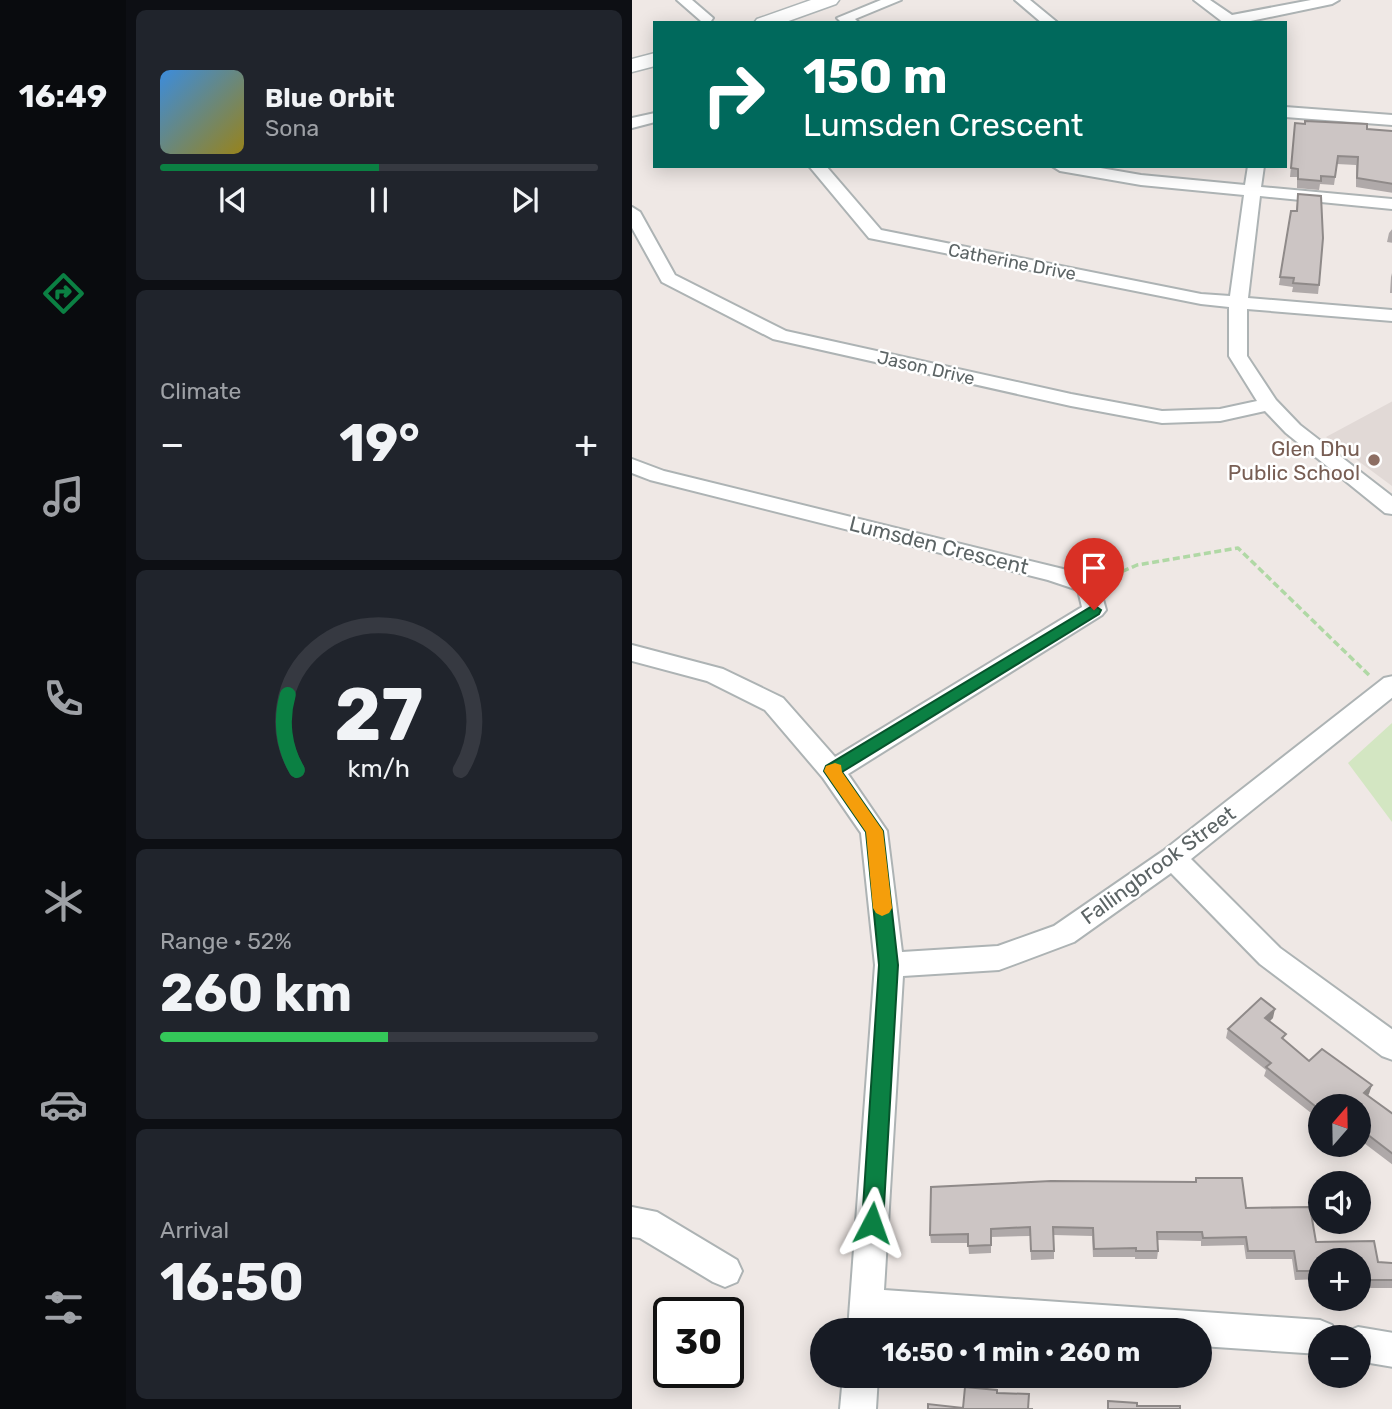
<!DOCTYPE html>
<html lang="en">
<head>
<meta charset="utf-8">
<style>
  :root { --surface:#171b24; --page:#20242c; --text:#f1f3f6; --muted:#9ea1a6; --line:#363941; --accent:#0b8043 }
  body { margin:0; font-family:Rubik,sans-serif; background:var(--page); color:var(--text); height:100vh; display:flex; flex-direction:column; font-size:26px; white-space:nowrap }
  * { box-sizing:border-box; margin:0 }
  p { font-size:23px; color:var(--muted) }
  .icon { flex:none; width:38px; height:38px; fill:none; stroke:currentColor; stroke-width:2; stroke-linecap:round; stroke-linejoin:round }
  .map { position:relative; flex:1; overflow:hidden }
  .side { display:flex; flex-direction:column; gap:10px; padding:10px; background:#0d0f14; width:506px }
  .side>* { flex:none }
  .guide { position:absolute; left:21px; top:21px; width:634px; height:147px; border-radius:0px; box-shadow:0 4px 18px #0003; background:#00695c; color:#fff; overflow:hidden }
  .needle { width:46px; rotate:20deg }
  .controls { position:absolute; left:676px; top:1094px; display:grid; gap:14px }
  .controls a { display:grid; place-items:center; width:63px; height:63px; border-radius:50%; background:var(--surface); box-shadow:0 4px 18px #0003; font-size:35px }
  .speed { position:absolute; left:21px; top:1297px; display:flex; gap:14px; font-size:35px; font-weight:700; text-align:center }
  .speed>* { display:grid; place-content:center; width:91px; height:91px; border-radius:50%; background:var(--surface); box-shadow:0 4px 18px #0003; line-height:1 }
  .speed .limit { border:4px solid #111; border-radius:10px; background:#fff; color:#111 }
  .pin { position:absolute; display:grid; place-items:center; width:60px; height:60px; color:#fff; margin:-72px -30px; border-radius:50% 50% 50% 0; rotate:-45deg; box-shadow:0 0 7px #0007 }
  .pin .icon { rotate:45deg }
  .me { position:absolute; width:77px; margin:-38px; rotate:4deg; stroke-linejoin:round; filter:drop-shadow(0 0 5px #0008) }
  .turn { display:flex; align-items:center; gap:24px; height:147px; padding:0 35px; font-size:32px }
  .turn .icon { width:91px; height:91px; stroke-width:2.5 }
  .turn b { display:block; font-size:49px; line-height:60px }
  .big { font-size:52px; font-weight:700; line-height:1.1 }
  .side .widget { flex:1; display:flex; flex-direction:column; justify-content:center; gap:10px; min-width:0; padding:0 24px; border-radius:10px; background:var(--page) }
  .side .dial { align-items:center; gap:0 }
  .dial svg { height:182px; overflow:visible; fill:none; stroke:var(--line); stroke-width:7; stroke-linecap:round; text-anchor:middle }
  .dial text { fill:var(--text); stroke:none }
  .song { display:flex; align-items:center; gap:21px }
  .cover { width:84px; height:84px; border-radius:10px; background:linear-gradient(135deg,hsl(210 70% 55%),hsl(50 70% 35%)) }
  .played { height:7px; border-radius:4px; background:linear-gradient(90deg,var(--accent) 50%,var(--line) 50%) }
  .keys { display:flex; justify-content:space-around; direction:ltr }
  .heat { display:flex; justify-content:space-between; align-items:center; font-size:38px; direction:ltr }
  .charge { height:10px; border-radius:5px; background:linear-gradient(90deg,#34c759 52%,var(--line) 0) }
  .trip { position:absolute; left:178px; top:1318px; width:402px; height:70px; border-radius:35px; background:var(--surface); box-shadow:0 4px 18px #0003; font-weight:700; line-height:70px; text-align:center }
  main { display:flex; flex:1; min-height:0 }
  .tabs { display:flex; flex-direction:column; width:126px; justify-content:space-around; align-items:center; background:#090b0e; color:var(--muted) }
  .tabs .icon { width:49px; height:49px }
  .tabs .selected { color:var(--accent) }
  .tabs b { font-size:32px; color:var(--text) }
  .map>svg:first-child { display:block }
  .education { fill:#e1d9d6 }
  .green { fill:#d3e6c2 }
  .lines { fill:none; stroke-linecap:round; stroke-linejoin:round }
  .street-casing { stroke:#adb3b4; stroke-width:4 }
  .secondary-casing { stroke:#afb6b7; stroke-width:3 }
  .path { stroke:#b0d8a5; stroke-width:3.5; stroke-dasharray:7 3.5; stroke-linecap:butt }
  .street { fill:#fff; fill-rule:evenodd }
  .secondary { fill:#fff; fill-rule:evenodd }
  .wall { fill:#afa9a9 }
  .shaded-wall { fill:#8f8a89 }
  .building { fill:#ccc5c4; stroke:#8f8a89; stroke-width:2 }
  .route { fill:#0b8043; stroke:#07532c; stroke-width:2 }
  .slow { fill:#f59e0b }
  .education-dot { fill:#8d6e63; stroke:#fff; stroke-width:2.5 }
  .labels { text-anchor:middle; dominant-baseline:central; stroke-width:5; stroke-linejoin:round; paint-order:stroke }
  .far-street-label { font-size:18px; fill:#5c6465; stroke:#fff }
  .education-label { font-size:21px; fill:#785e54; stroke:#fff; text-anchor:end }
  .street-label { font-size:21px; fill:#5c6465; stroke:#fff }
</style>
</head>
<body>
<main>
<nav class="tabs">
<b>16:49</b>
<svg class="icon selected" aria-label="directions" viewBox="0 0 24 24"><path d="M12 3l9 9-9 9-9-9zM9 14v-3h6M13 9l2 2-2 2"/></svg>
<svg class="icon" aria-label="music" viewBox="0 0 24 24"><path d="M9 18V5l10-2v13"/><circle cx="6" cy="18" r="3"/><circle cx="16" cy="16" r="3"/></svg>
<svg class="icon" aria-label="phone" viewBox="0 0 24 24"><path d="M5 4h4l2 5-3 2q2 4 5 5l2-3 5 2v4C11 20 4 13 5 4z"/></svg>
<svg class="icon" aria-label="climate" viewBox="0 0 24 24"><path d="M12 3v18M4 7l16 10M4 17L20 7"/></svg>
<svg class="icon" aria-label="car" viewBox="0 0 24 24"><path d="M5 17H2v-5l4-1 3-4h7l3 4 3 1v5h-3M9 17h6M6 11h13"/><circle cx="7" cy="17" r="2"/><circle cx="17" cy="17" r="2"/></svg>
<svg class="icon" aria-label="filters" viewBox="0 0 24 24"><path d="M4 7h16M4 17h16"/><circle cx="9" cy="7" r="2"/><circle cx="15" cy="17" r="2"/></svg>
</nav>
<section class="side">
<div class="widget">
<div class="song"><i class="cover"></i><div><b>Blue Orbit</b><p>Sona</p></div></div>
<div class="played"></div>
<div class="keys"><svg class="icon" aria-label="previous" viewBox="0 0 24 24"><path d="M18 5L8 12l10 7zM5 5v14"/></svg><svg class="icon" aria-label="pause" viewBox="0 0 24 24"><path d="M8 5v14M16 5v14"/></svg><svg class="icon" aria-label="next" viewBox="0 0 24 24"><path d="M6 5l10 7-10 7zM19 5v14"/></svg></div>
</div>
<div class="widget"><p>Climate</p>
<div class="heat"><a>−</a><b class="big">19°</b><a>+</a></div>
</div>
<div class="widget dial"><svg viewBox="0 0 100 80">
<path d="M14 69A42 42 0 1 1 86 69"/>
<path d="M14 69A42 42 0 0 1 10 36" stroke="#0b8043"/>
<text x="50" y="56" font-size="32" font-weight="700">27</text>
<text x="50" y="72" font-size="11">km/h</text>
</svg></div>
<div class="widget"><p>Range · 52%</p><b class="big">260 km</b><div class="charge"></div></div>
<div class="widget"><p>Arrival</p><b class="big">16:50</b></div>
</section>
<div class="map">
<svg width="761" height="1409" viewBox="0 0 761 1409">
  <rect width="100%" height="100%" fill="#efe8e5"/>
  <path class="education" d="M 761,401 L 761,486 L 760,486 L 694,437 Z"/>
  <path class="green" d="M 760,723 L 761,723 L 760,822 L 716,763 Z"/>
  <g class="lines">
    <defs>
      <path id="street" d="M 45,0 L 60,0 L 81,18 L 79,21 L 69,21 Z
        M 249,0 L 269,0 L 223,19 L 227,23 L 210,23 L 205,18 Z
        M 383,0 L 398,0 L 426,23 L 410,23 Z
        M 562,0 L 578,0 L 600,15 L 679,0 L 707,0 L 700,4 L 609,23 L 592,23 Z
        M 653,107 L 761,115 L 761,125 L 653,117 Z
        M 23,113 L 23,122 L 0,128 L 0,118 Z
        M 177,166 L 194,166 L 249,230 L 569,294 L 598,296 L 612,195 L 509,185 L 428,171 L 420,166 L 457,166 L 509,175 L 613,185 L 616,166 L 632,166 L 629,187 L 761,199 L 761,209 L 628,196 L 616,298 L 761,310 L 761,321 L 615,309 L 615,356 L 644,400 L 668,425 L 761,497 L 761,514 L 753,513 L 654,433 L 633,411 L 588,421 L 530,423 L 439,406 L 141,339 L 30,282 L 0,228 L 0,207 L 8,212 L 43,275 L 154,331 L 439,394 L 530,411 L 588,409 L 625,401 L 597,356 L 597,307 L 569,304 L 237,238 Z
        M 0,459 L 32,471 L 431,569 C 463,580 465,575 474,610 L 470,615 L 216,774 L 255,831 L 270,952 L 366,946 L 422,926 L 531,851 L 752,678 L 761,676 L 761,697 L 559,859 L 648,948 L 761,1030 L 761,1060 L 750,1056 L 628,964 L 539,873 L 442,942 L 367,970 L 271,976 L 252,1290 L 688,1320 L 700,1325 L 705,1337 L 688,1337 L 688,1354 L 569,1346 L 569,1330 L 340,1330 L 251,1324 L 250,1330 L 216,1330 L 243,965 L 229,833 L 191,778 L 133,710 L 75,681 L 0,661 L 0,645 L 91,669 L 151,698 L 203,757 L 450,607 L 446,590 L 416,580 L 18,480 L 0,473 Z
        M 0,1207 L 25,1212 L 105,1260 L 110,1271 L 105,1282 L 93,1287 L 81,1282 L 8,1238 L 0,1237 Z
        M 726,1327 L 761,1333 L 761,1367 L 726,1361 L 726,1337 L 712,1337 L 714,1332 Z
        M 211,1376 L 246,1376 L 244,1409 L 208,1409 Z"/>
      <path id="secondary" d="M 179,0 L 207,0 L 204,4 L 151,23 L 122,23 L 125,19 Z
        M 23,53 L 23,66 L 0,72 L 0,59 Z"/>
    </defs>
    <use href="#street" class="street-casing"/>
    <use href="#secondary" class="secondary-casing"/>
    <path class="path" d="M 471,580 L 505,565 L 606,548 L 739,677"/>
    <use href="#street" class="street"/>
    <use href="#secondary" class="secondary"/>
  </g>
  <path class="wall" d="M 663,123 L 761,131 L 761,193 L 724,187 L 724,165 L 705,164 L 702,185 L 688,184 L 687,190 L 665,188 L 665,177 L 658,177 Z
    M 666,194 L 687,285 L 686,294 L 660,292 L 661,287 L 647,285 L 659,211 L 664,211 Z
    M 761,228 L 761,243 L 755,242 L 757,233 Z
    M 761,269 L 761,293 L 758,293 L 759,277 Z
    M 641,1018 L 637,1022 L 653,1041 L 677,1061 L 740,1085 L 736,1095 L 761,1114 L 761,1165 L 728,1140 L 726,1141 L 726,1106 L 688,1106 L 688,1120 L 632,1076 L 634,1070 L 594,1038 L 596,1029 Z
    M 564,1178 L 614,1208 L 684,1242 L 746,1262 L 761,1263 L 761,1288 L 726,1288 L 726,1260 L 688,1260 L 688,1279 L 663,1280 L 660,1259 L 614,1259 L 612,1245 L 569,1246 L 569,1241 L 526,1240 L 526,1251 L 525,1259 L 503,1259 L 503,1257 L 461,1257 L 460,1236 L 422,1235 L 422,1259 L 399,1260 L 398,1236 L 359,1237 L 359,1253 L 337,1254 L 336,1243 L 299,1243 L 298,1235 L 563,1182 Z"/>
  <path class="shaded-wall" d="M 643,1009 L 641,1018 L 631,1027 L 633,1018 Z
    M 740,1085 L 737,1094 L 730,1102 L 732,1093 Z"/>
  <path class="building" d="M 673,121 L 735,124 L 735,129 L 761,131 L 761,184 L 725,178 L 726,157 L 706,156 L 703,177 L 689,176 L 689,181 L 666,179 L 666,169 L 659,168 L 663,123 L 673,124 Z
    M 666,194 L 689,196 L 691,238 L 687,285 L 661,283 L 662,278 L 648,277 L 659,211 L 665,211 Z
    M 629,998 L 643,1009 L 633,1018 L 654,1034 L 650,1038 L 677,1061 L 690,1049 L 740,1085 L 732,1093 L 761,1114 L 761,1154 L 731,1131 L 726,1136 L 726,1106 L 688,1106 L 688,1110 L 634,1067 L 639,1063 L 596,1029 Z
    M 564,1178 L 610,1178 L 614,1208 L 678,1207 L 684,1242 L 742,1241 L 746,1262 L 761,1263 L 761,1280 L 726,1280 L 726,1260 L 688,1260 L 688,1271 L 665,1271 L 662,1251 L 616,1251 L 614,1237 L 571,1238 L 570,1232 L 525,1232 L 526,1251 L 504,1251 L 504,1248 L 462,1249 L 461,1228 L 421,1227 L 422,1251 L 399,1251 L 398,1227 L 359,1229 L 359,1245 L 336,1246 L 336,1234 L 298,1235 L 299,1187 L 419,1181 L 564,1182 Z
    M 333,1387 L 365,1390 L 365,1393 L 397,1394 L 396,1409 L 401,1409 L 296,1409 L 296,1404 L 331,1408 Z
    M 476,1401 L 505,1403 L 505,1406 L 548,1406 L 548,1409 L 476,1409 Z"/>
  <path class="route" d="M 462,605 L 469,610 L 467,614 L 210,772 L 251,831 L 266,965 L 251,1223 L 248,1230 L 240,1233 L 233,1230 L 230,1223 L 247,965 L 234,832 L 192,771 L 194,766 Z"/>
  <path class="slow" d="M 203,763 L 209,765 L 210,772 L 251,831 L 260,908 L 257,913 L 250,916 L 244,913 L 241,908 L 234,832 L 192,771 L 194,766 Z"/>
  <circle class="education-dot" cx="742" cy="460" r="7"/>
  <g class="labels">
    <g class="far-street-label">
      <text transform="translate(380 262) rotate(11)">Catherine Drive</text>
      <text transform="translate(294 368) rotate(13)">Jason Drive</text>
    </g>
    <g class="education-label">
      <text x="728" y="448">Glen Dhu<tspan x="728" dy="24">Public School</tspan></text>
    </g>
    <g class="street-label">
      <text transform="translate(307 545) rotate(14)">Lumsden Crescent</text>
      <text transform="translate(526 865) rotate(-36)">Fallingbrook Street</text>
    </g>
  </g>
</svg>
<div class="controls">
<a><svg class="needle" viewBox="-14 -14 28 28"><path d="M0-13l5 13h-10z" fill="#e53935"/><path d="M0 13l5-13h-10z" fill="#9ea1a6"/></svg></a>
<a><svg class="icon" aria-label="sound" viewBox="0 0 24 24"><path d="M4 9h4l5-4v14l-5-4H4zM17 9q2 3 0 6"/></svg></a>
<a>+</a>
<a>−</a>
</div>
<div class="speed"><div class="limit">30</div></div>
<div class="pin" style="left:462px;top:610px;background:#d93025"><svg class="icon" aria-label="arrive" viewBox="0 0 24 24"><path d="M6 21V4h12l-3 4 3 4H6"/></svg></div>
<svg class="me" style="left:240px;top:1223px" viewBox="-20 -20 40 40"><path d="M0-17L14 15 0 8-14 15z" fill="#0b8043" stroke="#fff" stroke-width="4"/></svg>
<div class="trip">16:50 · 1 min · 260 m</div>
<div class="guide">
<div class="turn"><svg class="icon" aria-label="right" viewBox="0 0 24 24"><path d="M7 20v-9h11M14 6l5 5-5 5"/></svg><div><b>150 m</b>Lumsden Crescent</div></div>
</div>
</div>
</main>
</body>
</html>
